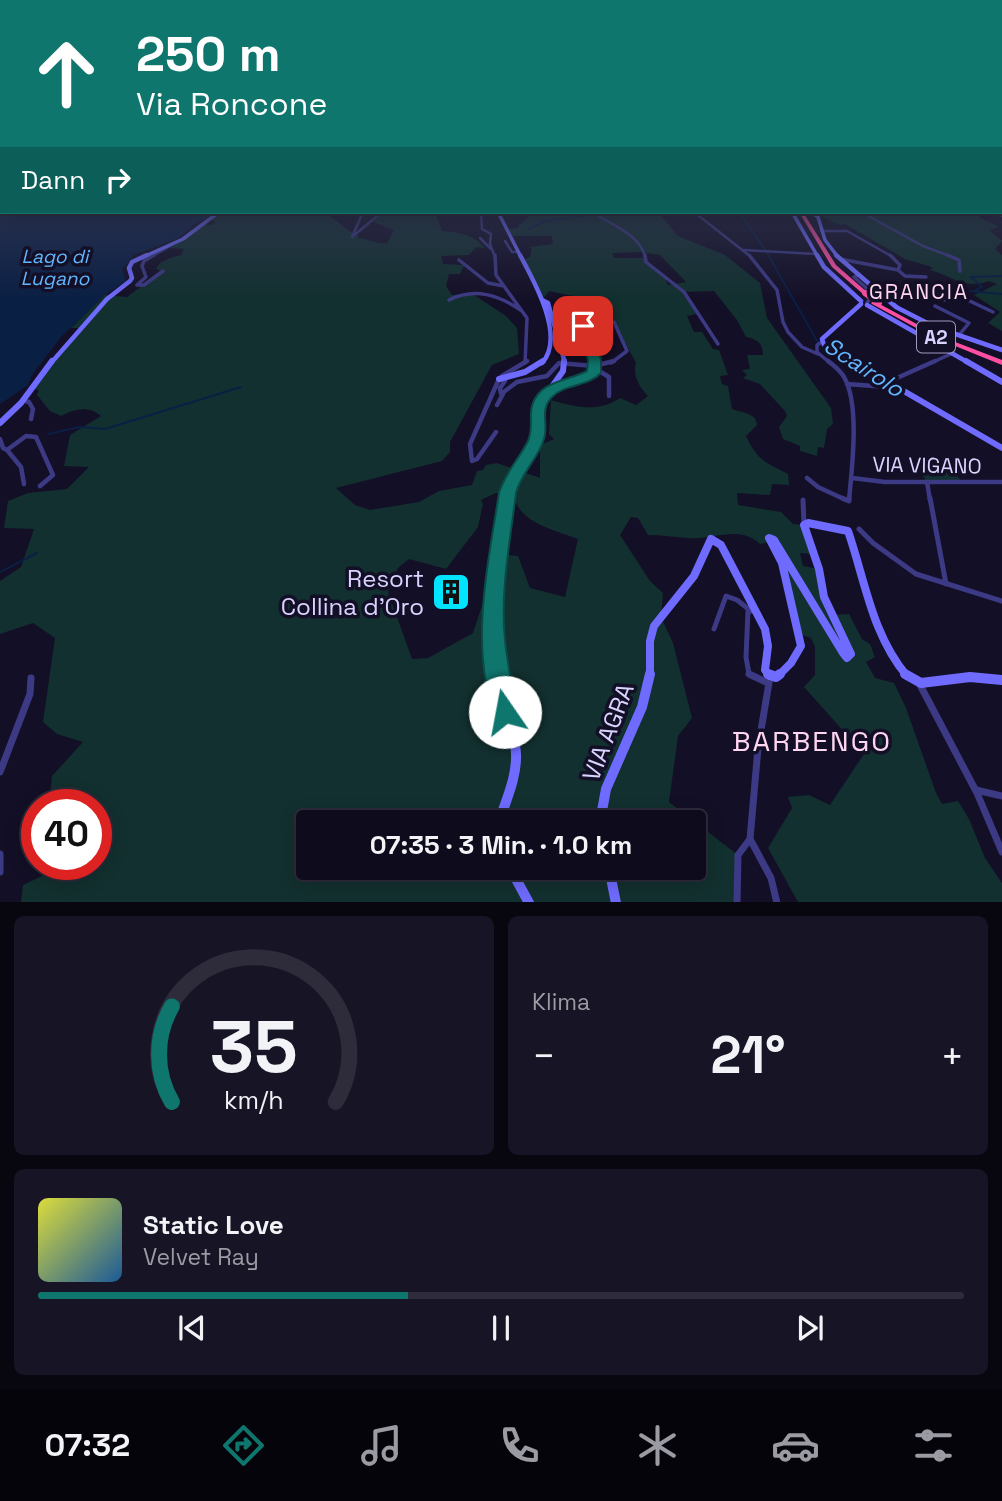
<!DOCTYPE html>
<html lang="de">
<head>
<meta charset="utf-8">
<style>
  :root { --surface:#0e0b1c; --page:#171425; --text:#f1f3f6; --muted:#9b9ba3; --line:#2e2b3b; --accent:#0f766e }
  body { margin:0; font-family:"Space Grotesk",sans-serif; background:var(--page); color:var(--text); height:100vh; display:flex; flex-direction:column; font-size:26px; white-space:nowrap }
  * { box-sizing:border-box; margin:0 }
  p { font-size:23px; color:var(--muted) }
  .icon { flex:none; width:38px; height:38px; fill:none; stroke:currentColor; stroke-width:2; stroke-linecap:round; stroke-linejoin:round }
  .map { position:relative; height:902px; overflow:hidden }
  .sheet { display:flex; flex-direction:column; gap:14px; padding:14px; background:#08060f; flex:1 }
  .sheet>* { flex:none }
  .top-card { position:absolute; left:0px; top:0px; width:1003px; height:214px; box-shadow:0 4px 18px #0003,0 0 0 2px var(--line); background:#0f766e; color:#fff; overflow:hidden }
  .speed { position:absolute; left:21px; top:789px; display:flex; gap:14px; font-size:35px; font-weight:700; text-align:center }
  .speed>* { display:grid; place-content:center; width:91px; height:91px; border-radius:50%; background:var(--surface); box-shadow:0 4px 18px #0003,0 0 0 2px var(--line); line-height:1 }
  .speed .limit { border:10px solid #d22; background:#fff; color:#111 }
  .pin { position:absolute; display:grid; place-items:center; width:60px; height:60px; color:#fff; margin:-30px; border-radius:14px; box-shadow:0 4px 10px #0006 }
  .me { position:absolute; width:77px; margin:-38px; rotate:348deg; stroke-linejoin:round; filter:drop-shadow(0 0 5px #0008) }
  .turn { display:flex; align-items:center; gap:24px; height:147px; padding:0 21px; font-size:32px }
  .turn .icon { width:91px; height:91px; stroke-width:2.5 }
  .turn b { display:block; font-size:49px; line-height:60px }
  .then { display:flex; align-items:center; height:66px; padding:0 21px; background:#0003; gap:14px; font-size:26px }
  .big { font-size:52px; font-weight:700; line-height:1.1 }
  .sheet .widget { flex:1; display:flex; flex-direction:column; justify-content:center; gap:10px; min-width:0; padding:0 24px; border-radius:10px; background:var(--page) }
  .sheet .dial { align-items:center; gap:0 }
  .dial svg { height:182px; overflow:visible; fill:none; stroke:var(--line); stroke-width:7; stroke-linecap:round; text-anchor:middle }
  .dial text { fill:var(--text); stroke:none }
  .song { display:flex; align-items:center; gap:21px }
  .cover { width:84px; height:84px; border-radius:10px; background:linear-gradient(135deg,hsl(60 70% 55%),hsl(210 70% 35%)) }
  .played { height:7px; border-radius:4px; background:linear-gradient(90deg,var(--accent) 40%,var(--line) 40%) }
  .keys { display:flex; justify-content:space-around; direction:ltr }
  .heat { display:flex; justify-content:space-between; align-items:center; font-size:38px; direction:ltr }
  .sheet .tiles { flex:1; display:grid; gap:14px; grid-template-columns:1fr 1fr }
  .widget:last-child { grid-column:span 2 }
  .trip { position:absolute; left:296px; top:810px; width:410px; height:70px; border-radius:7px; background:var(--surface); box-shadow:0 4px 18px #0003,0 0 0 2px var(--line); font-weight:700; line-height:70px; text-align:center }
  .dock { display:flex; height:112px; justify-content:space-around; align-items:center; background:#06040b; color:var(--muted) }
  .dock .icon { width:49px; height:49px }
  .dock .selected { color:var(--accent) }
  .dock b { font-size:32px; color:var(--text) }
  .map>svg:first-child { display:block }
  .green { fill:#12302f; fill-rule:evenodd }
  .water { fill:#0a1f44 }
  .lines { fill:none; stroke-linecap:round; stroke-linejoin:round }
  .stream { stroke:#0a1f44; stroke-width:2 }
  .street-far4 { stroke:#3d3a85; stroke-width:2.5 }
  .street-far3 { stroke:#3d3a85; stroke-width:3.5 }
  .street-far2 { stroke:#3d3a85; stroke-width:4.5 }
  .street-far1 { stroke:#3d3a85; stroke-width:5 }
  .street { stroke:#3d3a85; stroke-width:7 }
  .secondary-far4 { stroke:#6f6bff; stroke-width:3.5 }
  .secondary-far3 { stroke:#6f6bff; stroke-width:4.5 }
  .secondary-far2 { stroke:#6f6bff; stroke-width:6 }
  .secondary-far1 { stroke:#6f6bff; stroke-width:8 }
  .secondary { stroke:#6f6bff; stroke-width:10 }
  .highway { fill:#ff4fa3; fill-rule:evenodd }
  .highway-bridge { stroke:#ff4fa3; stroke-width:6 }
  .route { fill:#0f766e; stroke:#0a4d48; stroke-width:2 }
  .labels { text-anchor:middle; dominant-baseline:central; stroke-width:7; stroke-linejoin:round; paint-order:stroke }
  .far-water-label { font-size:19px; font-style:italic; fill:#62b6ff; stroke:#130f26 }
  .shield { fill:#130f26; stroke:#9e99be; stroke-width:2 }
  .shield-label { font-size:19px; font-weight:bold; fill:#d9d4ff }
  .far-quarter-label { font-size:21px; letter-spacing:2px; fill:#ffd6f0; stroke:#130f26 }
  .street-label { font-size:21px; fill:#d9d4ff; stroke:#130f26 }
  .water-label { font-size:23px; font-style:italic; fill:#62b6ff; stroke:#130f26 }
  .near-poi-label { font-size:24px; fill:#d9d4ff; stroke:#130f26; text-anchor:end }
  .near-street-label { font-size:24px; fill:#d9d4ff; stroke:#130f26 }
  .near-quarter-label { font-size:28px; letter-spacing:2px; fill:#ffd6f0; stroke:#130f26 }
</style>
</head>
<body>
<div class="map">
<svg width="1002" height="903" viewBox="0 0 1002 903">
  <rect width="100%" height="100%" fill="#130f26"/>
  <path class="green" d="M 232,212 C 255,212 300,207 321,212 C 337,217 343,230 358,235 L 358,238 C 369,239 375,244 387,243 L 394,230 L 373,222 L 382,212 L 435,212 L 442,231 C 461,233 473,234 485,248 L 476,247 L 469,255 L 441,256 L 443,264 L 464,265 L 460,274 L 449,274 L 446,286 L 452,295 L 471,293 L 506,316 L 517,328 L 519,354 L 492,365 L 450,442 L 450,452 L 442,461 L 336,488 L 355,505 L 370,510 L 419,502 L 439,491 L 472,485 L 477,471 L 483,470 L 486,465 L 497,463 L 540,478 L 540,445 L 554,439 L 549,434 L 551,400 C 575,407 598,413 620,398 L 636,405 L 648,396 C 640,388 632,375 636,363 L 611,316 L 592,317 L 599,305 L 592,300 L 549,291 L 542,300 L 523,260 L 530,257 L 532,249 L 529,247 L 553,244 L 552,236 L 512,236 L 507,229 L 518,228 L 519,225 L 530,216 L 521,212 L 658,212 L 678,236 L 725,255 L 760,283 L 767,318 L 831,408 L 833,424 L 827,429 L 824,448 L 818,447 L 817,456 L 800,451 L 800,446 L 783,439 L 779,427 L 787,416 L 785,411 L 760,384 L 743,378 L 747,375 L 742,370 L 750,369 L 747,355 L 763,355 C 763,343 757,339 746,337 L 737,320 L 714,291 L 682,292 L 697,314 L 687,316 L 694,332 L 702,332 L 713,349 L 719,350 L 728,375 L 720,376 L 722,384 L 728,386 L 732,409 C 742,413 757,413 757,425 L 746,436 C 758,461 765,462 788,474 L 789,485 L 772,484 L 770,495 L 737,493 L 738,505 L 781,512 L 793,524 L 803,525 L 813,554 L 800,553 L 803,566 L 819,569 L 831,615 L 849,614 L 862,639 L 870,644 L 875,657 L 866,662 L 875,678 L 894,683 L 906,708 L 936,793 L 942,804 L 958,801 L 969,819 L 985,858 L 1002,883 L 1002,902 L 798,902 L 768,848 L 792,808 L 788,797 L 809,795 L 830,805 L 864,754 L 804,687 L 815,675 L 815,647 L 811,638 L 799,634 L 782,563 L 770,542 L 760,544 C 738,524 712,541 687,538 C 674,537 662,535 648,535 L 638,518 L 631,517 L 620,535 L 650,581 L 663,593 L 661,617 L 673,643 L 692,718 L 678,736 L 669,802 L 738,855 L 737,902 L 21,902 L 23,885 L 42,876 L 43,865 L 96,864 L 96,805 L 49,805 L 52,776 L 83,742 L 57,734 L 43,722 L 55,638 L 33,623 L 0,634 L 0,581 L 21,567 L 34,529 L 4,528 L 8,501 L 28,493 L 67,489 L 89,467 L 64,466 L 70,435 L 101,416 C 89,405 73,409 61,416 L 50,411 L 37,395 L 39,390 L 34,389 L 79,328 L 71,328 L 105,295 L 127,297 L 162,271 L 156,269 C 160,259 172,258 181,255 L 184,249 L 169,248 L 202,224 L 212,225 L 216,222 L 211,219 L 217,215 L 230,216 ZM 641,252 L 660,255 L 686,282 L 668,285 L 666,280 L 669,278 L 646,262 L 645,258 L 614,258 L 612,253 ZM 496,493 L 514,496 C 519,523 555,530 578,539 L 565,597 L 530,588 L 518,556 L 499,554 L 473,633 L 428,658 L 412,659 L 388,592 L 398,568 L 409,559 L 446,569 L 478,527 L 483,504 L 481,500 ZM 308,822 L 693,822 L 693,868 L 308,868 Z
    M 814,212 L 987,212 L 988,214 L 979,215 L 979,217 L 999,227 L 989,230 L 1002,241 L 995,249 L 1002,255 L 1002,331 L 988,323 L 1000,312 L 974,295 L 997,284 L 989,281 C 965,290 952,276 930,270 L 933,268 L 929,266 L 905,259 L 845,224 L 839,225 Z
    M 912,461 L 946,461 L 962,482 L 927,482 Z"/>
  <path class="water" d="M 0,195 L 2,212 L 215,213 L 194,224 L 179,238 L 134,255 L 122,269 L 126,281 L 105,295 L 62,336 L 32,375 L 28,385 L 0,404 Z"/>
  <g class="lines">
    <path class="stream" d="M 655,212 L 687,216
      M 739,212 L 766,251 L 817,341 L 877,379
      M 529,229 L 545,221 L 612,212
      M 976,290 L 982,287 L 971,277 L 1002,276
      M 970,291 L 1002,294
      M 48,434 L 80,427 L 105,429 L 241,387
      M 0,572 L 37,553"/>
    <path class="street-far4" d="M 363,212 L 352,237 L 382,212
      M 481,212 L 482,229 L 491,234 L 490,244 L 495,257
      M 598,212 L 600,217 C 617,227 641,237 645,257
      M 694,212 L 751,257
      M 861,212 L 923,246 L 952,257
      M 1000,212 L 1002,216
      M 821,231 L 847,231 L 893,257
      M 480,238 L 491,249
      M 505,241 L 512,252 L 518,252
      M 743,250 L 816,254
      M 151,257 L 172,245"/>
    <path class="street-far3" d="M 154,255 L 144,261 L 142,266 L 146,277 L 137,285 L 144,285 L 163,271
      M 495,255 L 496,275 L 527,318 L 525,363
      M 645,255 L 646,262 L 684,292 L 718,344
      M 749,255 L 777,290 L 783,322 L 788,332 L 802,347 L 818,354
      M 890,255 L 900,265 L 898,270
      M 947,255 L 959,260 L 960,271
      M 840,259 L 898,270 L 905,276 L 926,277
      M 459,260 L 488,283 L 504,286
      M 858,275 L 854,277 L 873,294 L 867,303
      M 876,288 L 901,310
      M 886,294 L 905,291 L 919,298 L 944,294
      M 944,294 L 945,296 L 939,298 L 946,300 L 957,295 L 993,312
      M 449,300 C 475,287 499,295 522,311
      M 571,302 L 583,325 L 593,363
      M 935,306 L 969,323 L 959,335
      M 822,342 L 817,345 L 817,352 L 830,363
      M 611,363 L 627,351 L 614,322
      M 931,363 L 953,353"/>
    <path class="street-far2" d="M 592,361 L 594,368
      M 828,361 C 834,366 840,370 844,377 C 860,404 852,468 849,500
      M 594,368 L 609,377 L 609,396
      M 502,376 L 527,361
      M 500,379 L 505,381 L 500,388 L 501,394 L 517,382 L 547,376 L 559,363 L 594,366 L 614,361
      M 888,382 L 935,361
      M 847,384 L 887,387
      M 549,391 L 591,376 L 594,368
      M 25,401 L 29,402 L 33,409 L 31,419
      M 497,405 L 503,394
      M 496,432 L 477,459 L 472,461 L 470,444 L 499,379
      M 0,439 L 3,448 L 7,450 L 26,436 L 36,437 L 53,475 L 40,486
      M 7,450 L 21,467 L 24,484
      M 807,478 L 818,487 L 846,500
      M 852,478 L 885,482 L 1002,482
      M 927,482 L 930,500"/>
    <path class="street-far1" d="M 842,498 L 849,501 L 849,498
      M 930,498 L 946,584
      M 803,500 L 804,524
      M 859,529 L 873,543 L 916,574 L 1002,601
      M 748,611 L 746,657 L 749,674 L 753,676
      M 714,629 L 726,596 L 737,600 L 751,611"/>
    <path class="street" d="M 749,674 L 768,683
      M 770,677 L 758,748 L 750,839 L 771,878 L 777,903
      M 919,683 L 977,793 L 1002,852
      M 0,772 L 30,694 L 31,678
      M 976,790 L 1002,796
      M 0,854 L 0,872
      M 737,903 L 738,855 L 750,839"/>
    <path class="secondary-far4" d="M 498,212 L 521,257
      M 792,212 L 818,257
      M 811,212 L 818,217 L 825,240 L 838,257
      M 143,257 L 183,239 L 219,212"/>
    <path class="secondary-far3" d="M 520,255 C 534,281 566,337 542,363
      M 817,255 L 824,267 L 861,301
      M 836,255 L 896,307 L 935,327 L 1002,350
      M 542,300 L 548,303 L 565,363
      M 867,305 L 969,363
      M 51,363 L 107,299 L 130,281 L 132,278 L 129,268 L 132,262 L 147,255
      M 855,363 L 824,345 L 822,339 L 861,304"/>
    <path class="secondary-far2" d="M 852,361 L 1002,448
      M 966,361 L 1002,382
      M 499,379 L 525,372 L 543,361
      M 0,423 L 21,403 L 52,361
      M 506,500 L 511,479 L 537,439 L 537,408 L 563,371 L 564,361"/>
    <path class="secondary-far1" d="M 499,676 L 492,611 L 506,498
      M 650,676 L 650,641 L 654,626 L 694,576 L 711,539 L 721,545 L 765,629 L 768,646 L 765,670 L 770,676
      M 778,676 L 791,663 L 801,646 L 782,563 L 769,538 L 774,540 L 843,653 L 847,658 L 851,654 L 824,597 L 819,569 L 804,525 L 808,523 L 848,531 C 865,580 872,635 907,676"/>
    <path class="secondary" d="M 499,674 C 501,700 515,730 516,754 C 517,777 506,800 499,822
      M 768,674 L 776,677 L 780,674
      M 905,674 L 921,683 L 970,677 L 1002,680
      M 600,822 L 606,789 L 642,707 L 650,674
      M 510,868 L 529,903
      M 609,868 L 616,903"/>
    <path class="highway" d="M 799,212 L 803,212 L 836,265 L 867,292 L 867,294 L 863,294 L 832,267 Z
      M 874,301 L 937,335 L 1002,360 L 1002,365 L 933,337 L 872,304 L 871,303 Z"/>
    <path class="highway-bridge" d="M 865,293 L 879,303"/>
  </g>
  <linearGradient id="sky" x2="0" y2="1"><stop stop-color="#0a0815"/><stop offset="0.58" stop-color="#333752"/><stop offset="1" stop-color="#333752" stop-opacity="0"/></linearGradient>
  <rect width="1002" height="301" fill="url(#sky)"/>
  <path class="route" d="M 583,322 L 589,326 L 601,360 L 601,373 C 588,387 564,384 552,397 C 539,410 549,424 544,439 C 538,459 521,473 516,493 C 510,542 500,592 505,640 C 506,658 518,709 513,721 L 505,724 L 497,721 C 468,651 488,565 499,493 C 505,473 519,459 528,441 C 536,423 523,408 542,390 C 552,381 574,378 587,371 L 588,360 L 577,326 Z"/>
  <defs>
    <symbol id="building-square" viewBox="-11 -11 22 22"><rect x="-9" y="-9" width="18" height="18" rx="4" fill="#00e5ff" stroke="#130f26"/><path d="M-4-6H4V6H1V3H-1V6H-4ZM-2.5-4.3h1.7v1.8h-1.7ZM.8-4.3h1.7v1.8H.8ZM-2.5-1h1.7V.8h-1.7ZM.8-1h1.7V.8H.8Z" fill="#111"/></symbol>
  </defs>
  <g fill-rule="evenodd">
    <use href="#building-square" x="429" y="570" width="44" height="44"/>
  </g>
  <g class="labels">
    <g class="far-water-label">
      <text x="55" y="256">Lago di<tspan x="55" dy="22">Lugano</tspan></text>
    </g>
    <rect class="shield" x="917" y="321.5" width="38" height="31" rx="5"/>
    <g class="shield-label">
      <text x="936" y="337">A2</text>
    </g>
    <g class="far-quarter-label">
      <text x="919" y="291">GRANCIA</text>
    </g>
    <g class="street-label">
      <text transform="translate(927 465) rotate(1)">VIA VIGANO</text>
    </g>
    <g class="water-label">
      <text transform="translate(864 367) rotate(33)">Scairolo</text>
    </g>
    <g class="near-poi-label">
      <text x="424" y="578">Resort<tspan x="424" dy="28">Collina d'Oro</tspan></text>
    </g>
    <g class="near-street-label">
      <text transform="translate(608 732) rotate(-69)">VIA AGRA</text>
    </g>
    <g class="near-quarter-label">
      <text x="812" y="741">BARBENGO</text>
    </g>
  </g>
</svg>
<div class="speed"><div class="limit">40</div></div>
<div class="pin" style="left:583px;top:326px;background:#d93025"><svg class="icon" aria-label="arrive" viewBox="0 0 24 24"><path d="M6 21V4h12l-3 4 3 4H6"/></svg></div>
<svg class="me" style="left:505px;top:712px" viewBox="-20 -20 40 40"><circle r="19" fill="#fff"/><path d="M0-13L10 11 0 6-10 11z" fill="#0f766e"/></svg>
<div class="trip">07:35 · 3 Min. · 1.0 km</div>
<div class="top-card">
<div class="turn"><svg class="icon" aria-label="ahead" viewBox="0 0 24 24"><path d="M12 20V5M6 11l6-6 6 6"/></svg><div><b>250 m</b>Via Roncone</div></div>
<div class="then">Dann<svg class="icon" aria-label="right" viewBox="0 0 24 24"><path d="M7 20v-9h11M14 6l5 5-5 5"/></svg></div>
</div>
</div>
<section class="sheet">
<div class="tiles">
<div class="widget dial"><svg viewBox="0 0 100 80">
<path d="M14 69A42 42 0 1 1 86 69"/>
<path d="M14 69A42 42 0 0 1 14 27" stroke="#0f766e"/>
<text x="50" y="56" font-size="32" font-weight="700">35</text>
<text x="50" y="72" font-size="11">km/h</text>
</svg></div>
<div class="widget"><p>Klima</p>
<div class="heat"><a>−</a><b class="big">21°</b><a>+</a></div>
</div>
<div class="widget">
<div class="song"><i class="cover"></i><div><b>Static Love</b><p>Velvet Ray</p></div></div>
<div class="played"></div>
<div class="keys"><svg class="icon" aria-label="previous" viewBox="0 0 24 24"><path d="M18 5L8 12l10 7zM5 5v14"/></svg><svg class="icon" aria-label="pause" viewBox="0 0 24 24"><path d="M8 5v14M16 5v14"/></svg><svg class="icon" aria-label="next" viewBox="0 0 24 24"><path d="M6 5l10 7-10 7zM19 5v14"/></svg></div>
</div>
</div>
</section>
<nav class="dock">
<b>07:32</b>
<svg class="icon selected" aria-label="directions" viewBox="0 0 24 24"><path d="M12 3l9 9-9 9-9-9zM9 14v-3h6M13 9l2 2-2 2"/></svg>
<svg class="icon" aria-label="music" viewBox="0 0 24 24"><path d="M9 18V5l10-2v13"/><circle cx="6" cy="18" r="3"/><circle cx="16" cy="16" r="3"/></svg>
<svg class="icon" aria-label="phone" viewBox="0 0 24 24"><path d="M5 4h4l2 5-3 2q2 4 5 5l2-3 5 2v4C11 20 4 13 5 4z"/></svg>
<svg class="icon" aria-label="climate" viewBox="0 0 24 24"><path d="M12 3v18M4 7l16 10M4 17L20 7"/></svg>
<svg class="icon" aria-label="car" viewBox="0 0 24 24"><path d="M5 17H2v-5l4-1 3-4h7l3 4 3 1v5h-3M9 17h6M6 11h13"/><circle cx="7" cy="17" r="2"/><circle cx="17" cy="17" r="2"/></svg>
<svg class="icon" aria-label="filters" viewBox="0 0 24 24"><path d="M4 7h16M4 17h16"/><circle cx="9" cy="7" r="2"/><circle cx="15" cy="17" r="2"/></svg>
</nav>
</body>
</html>
